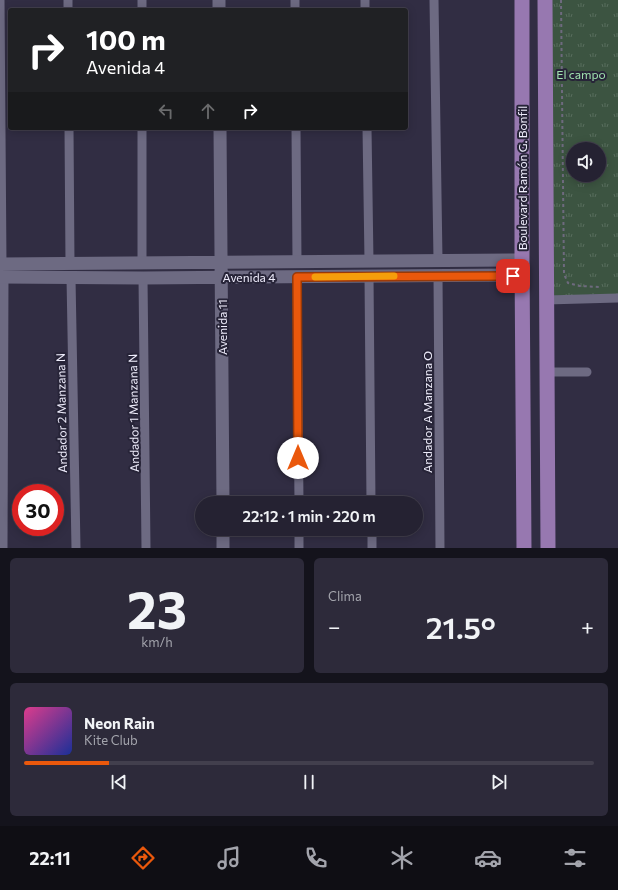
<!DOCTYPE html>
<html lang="es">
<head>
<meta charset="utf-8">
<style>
  :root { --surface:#252232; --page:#2d2a3a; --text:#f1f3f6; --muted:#a3a4ac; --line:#423f4d; --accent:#ea580c }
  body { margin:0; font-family:Commissioner,sans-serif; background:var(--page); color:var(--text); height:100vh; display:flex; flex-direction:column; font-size:15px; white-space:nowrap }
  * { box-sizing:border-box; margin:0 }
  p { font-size:13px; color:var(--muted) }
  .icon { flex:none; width:22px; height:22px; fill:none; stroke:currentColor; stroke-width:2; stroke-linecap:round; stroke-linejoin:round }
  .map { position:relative; height:548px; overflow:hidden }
  .side { display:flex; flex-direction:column; gap:10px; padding:10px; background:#14131c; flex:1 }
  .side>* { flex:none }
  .hud { position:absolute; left:8px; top:8px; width:400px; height:122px; border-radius:4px; box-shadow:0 2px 10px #0003,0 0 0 1px var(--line); background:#202124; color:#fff; overflow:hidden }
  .buttons { position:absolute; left:566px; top:142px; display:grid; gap:8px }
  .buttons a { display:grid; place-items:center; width:40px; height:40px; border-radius:50%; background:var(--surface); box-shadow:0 2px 10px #0003,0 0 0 1px var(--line); font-size:20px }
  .speed { position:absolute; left:12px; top:484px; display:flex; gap:8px; font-size:20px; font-weight:700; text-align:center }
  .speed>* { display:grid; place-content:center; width:52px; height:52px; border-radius:50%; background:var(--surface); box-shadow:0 2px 10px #0003,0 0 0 1px var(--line); line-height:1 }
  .speed .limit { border:6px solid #d22; background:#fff; color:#111 }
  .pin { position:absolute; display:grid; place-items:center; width:34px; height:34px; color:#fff; margin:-17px; border-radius:8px; box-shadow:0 2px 6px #0006 }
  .me { position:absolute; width:44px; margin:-22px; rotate:0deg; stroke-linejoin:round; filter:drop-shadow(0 0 3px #0008) }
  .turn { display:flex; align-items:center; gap:14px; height:84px; padding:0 12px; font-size:18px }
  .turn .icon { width:52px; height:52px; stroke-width:2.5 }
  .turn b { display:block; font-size:28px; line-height:34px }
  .lanes { display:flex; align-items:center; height:38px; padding:0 12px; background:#0003; justify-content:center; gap:20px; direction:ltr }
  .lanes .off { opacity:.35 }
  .big { font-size:30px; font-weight:600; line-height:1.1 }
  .side .card { flex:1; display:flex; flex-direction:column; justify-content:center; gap:6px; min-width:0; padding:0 14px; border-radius:6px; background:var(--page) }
  .side .dial { align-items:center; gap:0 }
  .dial b { font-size:52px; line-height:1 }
  .song { display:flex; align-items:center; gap:12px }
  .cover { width:48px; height:48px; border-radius:6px; background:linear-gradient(135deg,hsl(330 70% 55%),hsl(230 70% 35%)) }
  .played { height:4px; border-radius:2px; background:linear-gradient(90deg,var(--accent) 15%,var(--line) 15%) }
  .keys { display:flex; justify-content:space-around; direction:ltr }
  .heat { display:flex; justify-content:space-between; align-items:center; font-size:22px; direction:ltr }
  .side .tiles { flex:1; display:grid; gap:10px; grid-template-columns:1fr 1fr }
  .card:last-child { grid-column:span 2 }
  .trip { position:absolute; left:195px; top:496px; width:228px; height:40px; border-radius:20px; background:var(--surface); box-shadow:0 2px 10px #0003,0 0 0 1px var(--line); font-weight:600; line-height:40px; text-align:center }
  .tab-bar { display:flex; height:64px; justify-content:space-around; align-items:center; background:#0f0e14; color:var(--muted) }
  .tab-bar .icon { width:28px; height:28px }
  .tab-bar .on { color:var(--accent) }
  .tab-bar b { font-size:18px; color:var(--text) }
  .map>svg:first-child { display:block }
  .park { fill:url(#park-tufts); fill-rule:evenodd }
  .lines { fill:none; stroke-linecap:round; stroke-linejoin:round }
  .path { stroke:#6e6a7e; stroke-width:2; stroke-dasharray:3 3; stroke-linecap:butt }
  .street { stroke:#6d6a82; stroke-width:9 }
  .secondary { stroke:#6d6a82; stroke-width:13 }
  .primary { stroke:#9778b0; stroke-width:15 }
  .route-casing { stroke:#983908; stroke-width:10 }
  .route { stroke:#ea580c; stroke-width:7 }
  .slow { stroke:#f59e0b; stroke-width:7 }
  .labels { text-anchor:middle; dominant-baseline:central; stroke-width:4; stroke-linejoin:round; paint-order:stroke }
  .park-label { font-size:12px; fill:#a0e3af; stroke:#272438 }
  .street-label { font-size:12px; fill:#efedfc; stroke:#272438 }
</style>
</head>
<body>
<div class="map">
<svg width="618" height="548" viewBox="0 0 618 548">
  <defs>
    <pattern id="park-tufts" width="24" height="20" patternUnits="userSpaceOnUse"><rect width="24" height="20" fill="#3c5441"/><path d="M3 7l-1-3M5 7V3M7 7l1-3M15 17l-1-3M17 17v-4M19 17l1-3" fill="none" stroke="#586d5d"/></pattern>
  </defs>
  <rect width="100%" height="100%" fill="#312d43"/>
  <path class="park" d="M 542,0 L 618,0 L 618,294 L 545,296 ZM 573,149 L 599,149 L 599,175 L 573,175 Z"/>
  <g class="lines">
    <path class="path" d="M 561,0 L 564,274 L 568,283 L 580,286 L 599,287"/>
    <path class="street" d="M 0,0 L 2,264
      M 68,0 L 68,10
      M 142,0 L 142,10
      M 295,0 L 295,10
      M 365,0 L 365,10
      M 434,0 L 438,260
      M 69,128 L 70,263
      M 142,128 L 142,263
      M 296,128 L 297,262
      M 367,128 L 369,261
      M 369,276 L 371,503
      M 438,276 L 440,548
      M 297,277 L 299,503
      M 71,278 L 76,548
      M 143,278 L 146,548
      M 546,300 L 618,298
      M 547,372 L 587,372
      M 299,529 L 299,548
      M 372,529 L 372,548
      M 3,548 L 4,277"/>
    <path class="secondary" d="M 219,0 L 219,10
      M 220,128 L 223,503
      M 0,264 L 522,260
      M 0,277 L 143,278 L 523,275
      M 223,529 L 223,548"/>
    <path class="primary" d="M 522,0 L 522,260 L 524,548
      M 545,0 L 548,548"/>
  </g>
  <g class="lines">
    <defs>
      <path id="route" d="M 298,458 L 297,277 L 513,276"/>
    </defs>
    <use href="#route" class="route-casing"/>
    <use href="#route" class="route"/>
    <path class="slow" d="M 315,277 L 394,276"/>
  </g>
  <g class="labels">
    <g class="park-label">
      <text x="581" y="74">El campo</text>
    </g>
    <g class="street-label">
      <text transform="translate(522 178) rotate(-90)">Boulevard Ramón G. Bonfil</text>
      <text x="249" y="277">Avenida 4</text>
      <text transform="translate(222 327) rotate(-90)">Avenida 11</text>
      <text transform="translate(427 412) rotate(-90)">Andador A Manzana O</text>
      <text transform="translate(61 413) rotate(-91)">Andador 2 Manzana N</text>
      <text transform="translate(133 413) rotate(-91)">Andador 1 Manzana N</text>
    </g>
  </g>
</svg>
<div class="buttons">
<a><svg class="icon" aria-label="sound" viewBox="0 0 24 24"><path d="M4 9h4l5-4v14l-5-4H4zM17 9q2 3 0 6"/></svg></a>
</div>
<div class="speed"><div class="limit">30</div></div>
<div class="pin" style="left:513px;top:276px;background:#d93025"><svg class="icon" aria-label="arrive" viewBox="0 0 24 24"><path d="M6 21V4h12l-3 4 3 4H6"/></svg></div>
<svg class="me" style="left:298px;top:458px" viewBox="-20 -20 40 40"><circle r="19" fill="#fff"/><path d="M0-13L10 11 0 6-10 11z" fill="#ea580c"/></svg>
<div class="trip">22:12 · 1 min · 220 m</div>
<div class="hud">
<div class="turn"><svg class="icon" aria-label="right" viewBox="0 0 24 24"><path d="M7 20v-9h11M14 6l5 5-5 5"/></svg><div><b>100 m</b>Avenida 4</div></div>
<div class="lanes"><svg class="icon off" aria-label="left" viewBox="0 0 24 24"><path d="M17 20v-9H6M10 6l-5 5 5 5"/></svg><svg class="icon off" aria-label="ahead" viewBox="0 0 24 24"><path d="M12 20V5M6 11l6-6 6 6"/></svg><svg class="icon" aria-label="right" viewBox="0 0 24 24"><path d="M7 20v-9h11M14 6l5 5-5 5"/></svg></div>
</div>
</div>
<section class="side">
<div class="tiles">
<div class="card dial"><b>23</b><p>km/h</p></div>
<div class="card"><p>Clima</p>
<div class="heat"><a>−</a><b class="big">21.5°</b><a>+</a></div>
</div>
<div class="card">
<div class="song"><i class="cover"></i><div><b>Neon Rain</b><p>Kite Club</p></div></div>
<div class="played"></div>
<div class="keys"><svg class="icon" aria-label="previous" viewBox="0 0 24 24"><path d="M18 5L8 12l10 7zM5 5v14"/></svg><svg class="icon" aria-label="pause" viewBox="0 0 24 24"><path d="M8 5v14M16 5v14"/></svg><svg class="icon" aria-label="next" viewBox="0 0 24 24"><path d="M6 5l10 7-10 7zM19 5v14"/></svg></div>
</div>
</div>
</section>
<nav class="tab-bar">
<b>22:11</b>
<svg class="icon on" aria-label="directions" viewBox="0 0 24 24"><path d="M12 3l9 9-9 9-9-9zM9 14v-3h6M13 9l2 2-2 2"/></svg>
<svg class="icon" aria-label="music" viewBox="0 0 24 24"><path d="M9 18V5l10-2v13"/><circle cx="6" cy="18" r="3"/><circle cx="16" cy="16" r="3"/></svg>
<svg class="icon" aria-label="phone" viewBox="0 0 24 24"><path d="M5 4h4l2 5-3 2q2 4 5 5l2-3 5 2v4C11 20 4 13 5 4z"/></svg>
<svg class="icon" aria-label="climate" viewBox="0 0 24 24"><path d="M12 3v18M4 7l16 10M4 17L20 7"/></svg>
<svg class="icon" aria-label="car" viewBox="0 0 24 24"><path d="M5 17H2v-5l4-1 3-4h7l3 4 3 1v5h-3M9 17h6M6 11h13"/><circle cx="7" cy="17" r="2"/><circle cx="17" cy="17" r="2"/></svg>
<svg class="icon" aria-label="filters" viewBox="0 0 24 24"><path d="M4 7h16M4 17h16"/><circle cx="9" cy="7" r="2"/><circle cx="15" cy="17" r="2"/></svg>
</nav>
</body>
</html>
